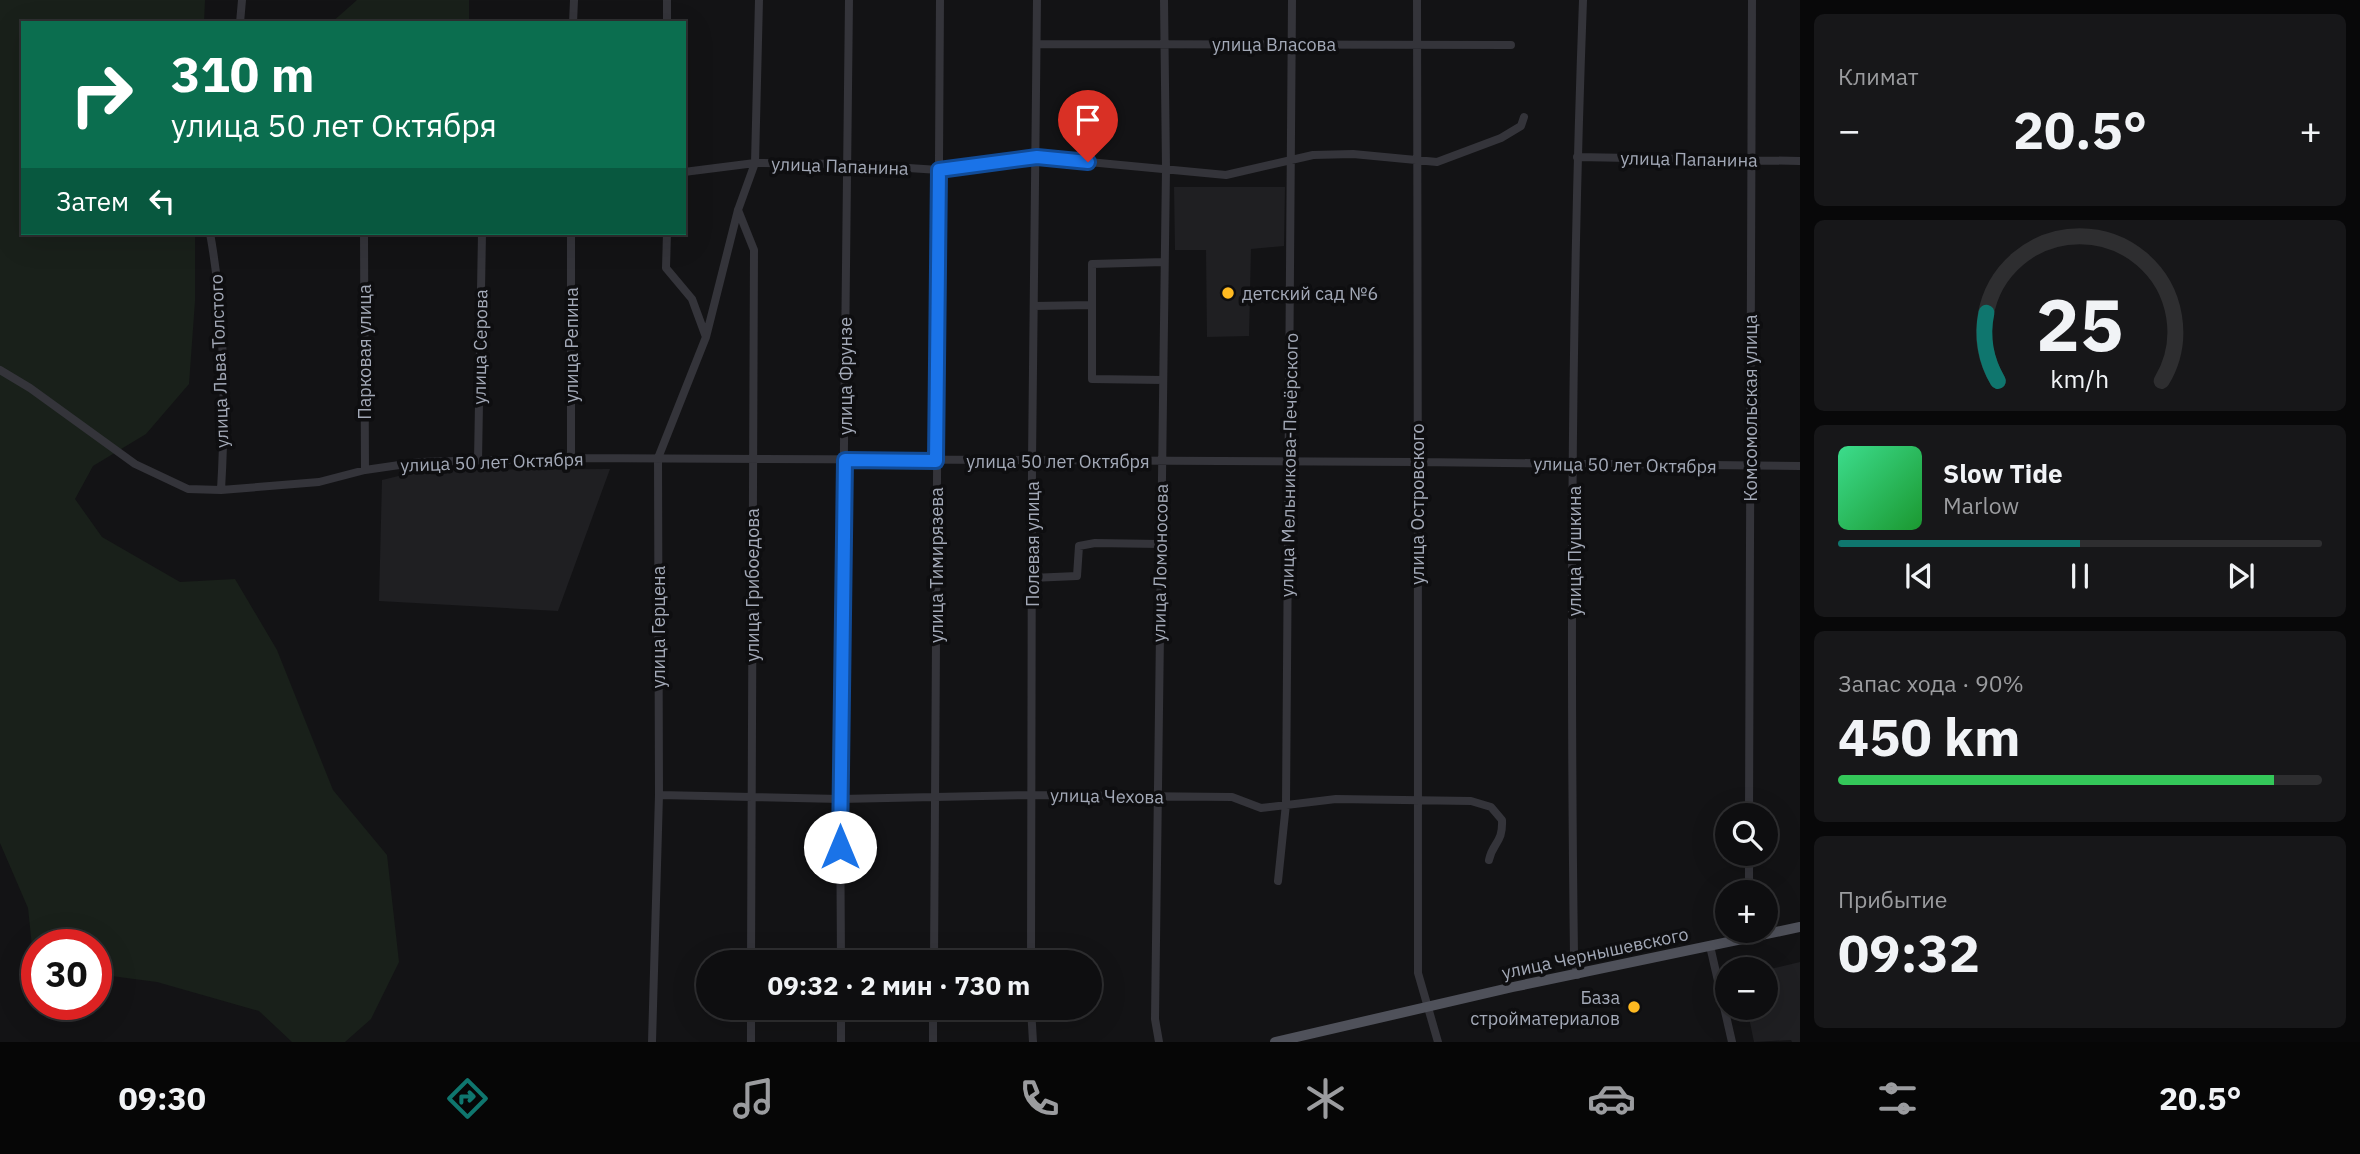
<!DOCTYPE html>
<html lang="ru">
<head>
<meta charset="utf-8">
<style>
  :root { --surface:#0e0e10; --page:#171719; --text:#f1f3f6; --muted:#9b9c9f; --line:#2e2e30; --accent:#0f766e }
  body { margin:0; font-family:"IBM Plex Sans",sans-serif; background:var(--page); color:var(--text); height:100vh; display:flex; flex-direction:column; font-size:26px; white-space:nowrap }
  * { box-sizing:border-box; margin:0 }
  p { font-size:23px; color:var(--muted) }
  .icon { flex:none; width:38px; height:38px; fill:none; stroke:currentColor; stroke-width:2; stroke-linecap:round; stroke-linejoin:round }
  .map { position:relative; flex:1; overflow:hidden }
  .details { display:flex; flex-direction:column; gap:14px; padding:14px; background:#080809; width:560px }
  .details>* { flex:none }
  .top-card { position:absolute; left:21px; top:21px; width:665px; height:214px; border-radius:0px; box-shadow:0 7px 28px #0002,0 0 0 2px var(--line); background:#0b6e4f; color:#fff; overflow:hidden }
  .buttons { position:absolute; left:1715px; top:803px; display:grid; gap:14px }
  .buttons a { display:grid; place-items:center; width:63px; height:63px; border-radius:50%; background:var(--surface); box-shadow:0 7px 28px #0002,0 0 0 2px var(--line); font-size:35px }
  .speed { position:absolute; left:21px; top:929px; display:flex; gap:14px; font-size:35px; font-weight:700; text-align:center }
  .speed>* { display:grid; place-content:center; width:91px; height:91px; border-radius:50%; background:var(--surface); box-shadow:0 7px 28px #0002,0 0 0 2px var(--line); line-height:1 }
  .speed .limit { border:10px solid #d22; background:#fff; color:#111 }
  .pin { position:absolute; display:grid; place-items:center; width:60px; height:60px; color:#fff; margin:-72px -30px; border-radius:50% 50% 50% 0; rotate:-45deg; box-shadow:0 0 7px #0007 }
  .pin .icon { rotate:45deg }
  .me { position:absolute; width:77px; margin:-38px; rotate:0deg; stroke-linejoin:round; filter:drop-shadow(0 0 5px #0008) }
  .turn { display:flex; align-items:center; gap:24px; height:147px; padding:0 35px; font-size:32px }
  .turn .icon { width:91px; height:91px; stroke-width:2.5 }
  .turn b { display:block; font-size:49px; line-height:60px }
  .then { display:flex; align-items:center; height:66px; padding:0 35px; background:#0003; gap:14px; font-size:26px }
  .big { font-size:52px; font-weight:700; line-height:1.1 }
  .details .widget { flex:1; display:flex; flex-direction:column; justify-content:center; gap:10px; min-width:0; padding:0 24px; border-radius:10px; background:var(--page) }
  .details .dial { align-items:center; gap:0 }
  .dial svg { height:182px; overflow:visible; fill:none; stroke:var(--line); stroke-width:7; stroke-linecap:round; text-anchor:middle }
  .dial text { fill:var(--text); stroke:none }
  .song { display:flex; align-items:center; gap:21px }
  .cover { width:84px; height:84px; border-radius:10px; background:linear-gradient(135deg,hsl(150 70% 55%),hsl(130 70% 35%)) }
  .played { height:7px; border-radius:4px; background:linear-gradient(90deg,var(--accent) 50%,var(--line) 50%) }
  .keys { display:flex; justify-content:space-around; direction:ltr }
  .heat { display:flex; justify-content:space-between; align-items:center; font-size:38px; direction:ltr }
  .charge { height:10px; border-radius:5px; background:linear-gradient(90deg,#34c759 90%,var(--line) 0) }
  .trip { position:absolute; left:696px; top:950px; width:406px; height:70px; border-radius:35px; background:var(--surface); box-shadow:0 7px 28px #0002,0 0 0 2px var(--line); font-weight:700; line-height:70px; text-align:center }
  .tab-bar { display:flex; height:112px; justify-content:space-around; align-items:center; background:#060606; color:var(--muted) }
  .tab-bar .icon { width:49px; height:49px }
  .tab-bar .selected { color:var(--accent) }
  .tab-bar b { font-size:32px; color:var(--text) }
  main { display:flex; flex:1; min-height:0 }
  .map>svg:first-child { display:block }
  .built { fill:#1f1f22 }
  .green { fill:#19201a }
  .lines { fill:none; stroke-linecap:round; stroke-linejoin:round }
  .minor { stroke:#34343a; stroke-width:8 }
  .major { stroke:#4f515a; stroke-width:10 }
  .route-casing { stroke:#114b97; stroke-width:18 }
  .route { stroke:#1a73e8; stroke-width:12 }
  .poi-dot { fill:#ffba21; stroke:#0e0e10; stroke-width:2.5 }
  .labels { text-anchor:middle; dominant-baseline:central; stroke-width:7; stroke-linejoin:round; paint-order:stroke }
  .street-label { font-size:18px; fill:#a3a9b7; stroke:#0e0e10 }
  .poi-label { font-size:18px; fill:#a3a9b7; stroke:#0e0e10; text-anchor:start }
</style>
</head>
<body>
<main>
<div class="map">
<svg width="1800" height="1042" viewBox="0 0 1800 1042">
  <rect width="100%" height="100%" fill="#131315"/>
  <path class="built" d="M 1174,187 L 1285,187 L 1284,246 L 1251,249 L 1249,336 L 1207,337 L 1206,250 L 1175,250 Z
    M 610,469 L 558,611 L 379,601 L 382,480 L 423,470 Z
    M 1800,962 L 1800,1042 L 1792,1042 L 1791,1040 L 1754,1042 L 1747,1008 L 1766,1008 L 1766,970 Z"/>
  <path class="green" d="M 0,0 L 205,0 L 204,23 L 23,23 L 23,233 L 195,233 L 195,301 L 189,384 L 146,434 L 93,466 L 75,499 L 102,537 L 180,582 L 235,579 L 277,650 L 333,790 L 387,855 L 399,962 L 371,1019 L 345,1042 L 292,1042 L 259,1011 L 157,982 L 96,974 L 96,945 L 37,945 L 37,957 L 33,956 L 28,908 L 0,843 Z
    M 357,0 L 469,0 L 469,23 L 331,23 Z"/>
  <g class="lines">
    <path class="minor" d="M 1417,0 C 1420,324 1416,649 1418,973 L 1438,1042
      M 240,23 L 242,0
      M 573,23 L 574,0
      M 667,23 L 667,0
      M 1037,44 L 1511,45
      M 1577,157 L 1800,161
      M 684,172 L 755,163 L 847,164 L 939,170 L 1036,157 L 1226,175 L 1313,155 L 1353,154 L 1437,162 L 1501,138 L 1521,126 L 1524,117
      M 738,210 L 754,250 L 751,962
      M 210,233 C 225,317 226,405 221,490
      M 364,233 L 365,470
      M 571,233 L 571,458
      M 1034,306 L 1092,305
      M 706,337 L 738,210 L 755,163 L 759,0
      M 0,370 L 30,388 L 135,464 L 188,489 L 221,490 L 319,482 L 365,470 L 420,462 L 571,458 L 1416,462 L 1800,466
      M 1163,380 L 1092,379 L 1092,264 L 1164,262
      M 478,461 L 482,233
      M 1031,578 L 1077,576 L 1079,546 L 1095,543 L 1160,544
      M 659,795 L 840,799 L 1030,795 L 1232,797 L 1261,808 L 1336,799 L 1471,801 L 1491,807 L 1502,820 C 1503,844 1493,841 1489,860
      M 1749,816 L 1752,0
      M 1278,881 L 1286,804 L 1292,0
      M 1749,892 L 1749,854
      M 1710,946 L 1732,1042
      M 841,962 L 840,799 L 849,0
      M 934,962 L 940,0
      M 1031,962 L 1032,461 L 1037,0
      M 1577,975 L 1574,956 C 1570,638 1571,317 1583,0
      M 751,1008 L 751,1042
      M 841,1008 L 841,1042
      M 1031,1008 L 1033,1042
      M 652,1042 L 659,795 L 658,458 L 706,337 L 692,299 L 666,268 L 667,233
      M 933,1042 L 933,1008
      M 1159,1042 L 1155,1019 L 1166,168 L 1164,0"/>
    <path class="major" d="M 1275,1042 L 1513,987 L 1800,927"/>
  </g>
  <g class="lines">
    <defs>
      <path id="route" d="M 840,847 L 845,460 L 936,461 L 939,170 L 1037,157 L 1088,162"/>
    </defs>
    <use href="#route" class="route-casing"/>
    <use href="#route" class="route"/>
  </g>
  <g class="poi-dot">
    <circle cx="1228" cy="293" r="7"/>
    <circle cx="1634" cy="1007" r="7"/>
  </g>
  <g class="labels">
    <g class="street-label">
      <text x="1274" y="44">улица Власова</text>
      <text transform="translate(1689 159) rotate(1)">улица Папанина</text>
      <text transform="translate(840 166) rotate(2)">улица Папанина</text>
      <text transform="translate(571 345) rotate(-90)">улица Репина</text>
      <text transform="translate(480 347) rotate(-89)">улица Серова</text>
      <text transform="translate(364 352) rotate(-90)">Парковая улица</text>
      <text transform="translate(219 361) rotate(-92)">улица Льва Толстого</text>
      <text transform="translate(845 376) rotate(-90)">улица Фрунзе</text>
      <text transform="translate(1750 408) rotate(-90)">Комсомольская улица</text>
      <text x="1058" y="461">улица 50 лет Октября</text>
      <text transform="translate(492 462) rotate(-2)">улица 50 лет Октября</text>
      <text transform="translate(1289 465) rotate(-89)">улица Мельникова-Печёрского</text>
      <text transform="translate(1625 465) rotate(1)">улица 50 лет Октября</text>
      <text transform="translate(1417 504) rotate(-90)">улица Островского</text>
      <text transform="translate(1032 544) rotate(-90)">Полевая улица</text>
      <text transform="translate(1574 551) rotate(-90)">улица Пушкина</text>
      <text transform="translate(1160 563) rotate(-89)">улица Ломоносова</text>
      <text transform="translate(936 565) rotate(-90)">улица Тимирязева</text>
      <text transform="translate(752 585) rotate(-90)">улица Грибоедова</text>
      <text transform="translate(658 627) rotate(-90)">улица Герцена</text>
      <text transform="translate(1107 796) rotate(1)">улица Чехова</text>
      <text transform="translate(1595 953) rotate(-12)">улица Чернышевского</text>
    </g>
    <g class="poi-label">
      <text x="1242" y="293">детский сад №6</text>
      <text x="1620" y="997" text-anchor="end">База<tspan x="1620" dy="21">стройматериалов</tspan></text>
    </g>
  </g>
</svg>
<div class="buttons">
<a><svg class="icon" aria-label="search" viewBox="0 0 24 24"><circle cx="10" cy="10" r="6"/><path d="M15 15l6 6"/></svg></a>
<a>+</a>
<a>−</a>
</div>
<div class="speed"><div class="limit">30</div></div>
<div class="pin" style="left:1088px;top:162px;background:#d93025"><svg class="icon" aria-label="arrive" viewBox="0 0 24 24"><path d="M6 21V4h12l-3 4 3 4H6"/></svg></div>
<svg class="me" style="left:840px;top:847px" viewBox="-20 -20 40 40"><circle r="19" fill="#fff"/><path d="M0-13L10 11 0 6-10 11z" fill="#1a73e8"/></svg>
<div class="trip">09:32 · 2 мин · 730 m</div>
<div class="top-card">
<div class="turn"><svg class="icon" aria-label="right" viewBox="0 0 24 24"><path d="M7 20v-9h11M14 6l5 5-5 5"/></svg><div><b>310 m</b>улица 50 лет Октября</div></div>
<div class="then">Затем<svg class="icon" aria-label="left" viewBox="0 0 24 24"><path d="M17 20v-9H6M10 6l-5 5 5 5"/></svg></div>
</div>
</div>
<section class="details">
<div class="widget"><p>Климат</p>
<div class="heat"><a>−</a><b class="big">20.5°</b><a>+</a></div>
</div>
<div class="widget dial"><svg viewBox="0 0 100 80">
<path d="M14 69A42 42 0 1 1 86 69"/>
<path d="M14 69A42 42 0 0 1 9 39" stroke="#0f766e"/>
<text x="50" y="56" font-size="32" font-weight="700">25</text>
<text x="50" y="72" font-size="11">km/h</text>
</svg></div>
<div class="widget">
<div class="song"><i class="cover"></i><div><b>Slow Tide</b><p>Marlow</p></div></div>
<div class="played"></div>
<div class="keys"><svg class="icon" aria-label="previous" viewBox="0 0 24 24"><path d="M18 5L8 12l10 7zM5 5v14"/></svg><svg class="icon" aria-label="pause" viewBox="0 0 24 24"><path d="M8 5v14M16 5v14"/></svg><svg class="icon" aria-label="next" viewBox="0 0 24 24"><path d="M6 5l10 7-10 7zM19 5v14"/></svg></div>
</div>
<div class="widget"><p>Запас хода · 90%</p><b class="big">450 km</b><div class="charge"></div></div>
<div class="widget"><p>Прибытие</p><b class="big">09:32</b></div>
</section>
</main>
<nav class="tab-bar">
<b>09:30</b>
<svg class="icon selected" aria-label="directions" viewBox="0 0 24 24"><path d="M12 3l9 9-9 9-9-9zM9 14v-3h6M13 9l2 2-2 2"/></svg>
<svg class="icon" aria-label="music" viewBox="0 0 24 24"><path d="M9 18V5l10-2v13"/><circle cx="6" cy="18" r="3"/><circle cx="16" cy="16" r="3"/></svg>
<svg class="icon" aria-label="phone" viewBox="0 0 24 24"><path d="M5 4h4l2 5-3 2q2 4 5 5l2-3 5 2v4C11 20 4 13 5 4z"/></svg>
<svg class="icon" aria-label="climate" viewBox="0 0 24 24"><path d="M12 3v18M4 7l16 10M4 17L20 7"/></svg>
<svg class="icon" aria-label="car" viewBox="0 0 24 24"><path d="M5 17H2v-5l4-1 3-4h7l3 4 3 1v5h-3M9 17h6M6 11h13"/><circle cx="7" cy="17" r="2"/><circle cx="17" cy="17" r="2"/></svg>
<svg class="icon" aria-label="filters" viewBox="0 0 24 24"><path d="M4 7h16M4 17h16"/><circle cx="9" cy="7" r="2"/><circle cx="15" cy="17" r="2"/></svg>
<b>20.5°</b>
</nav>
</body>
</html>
